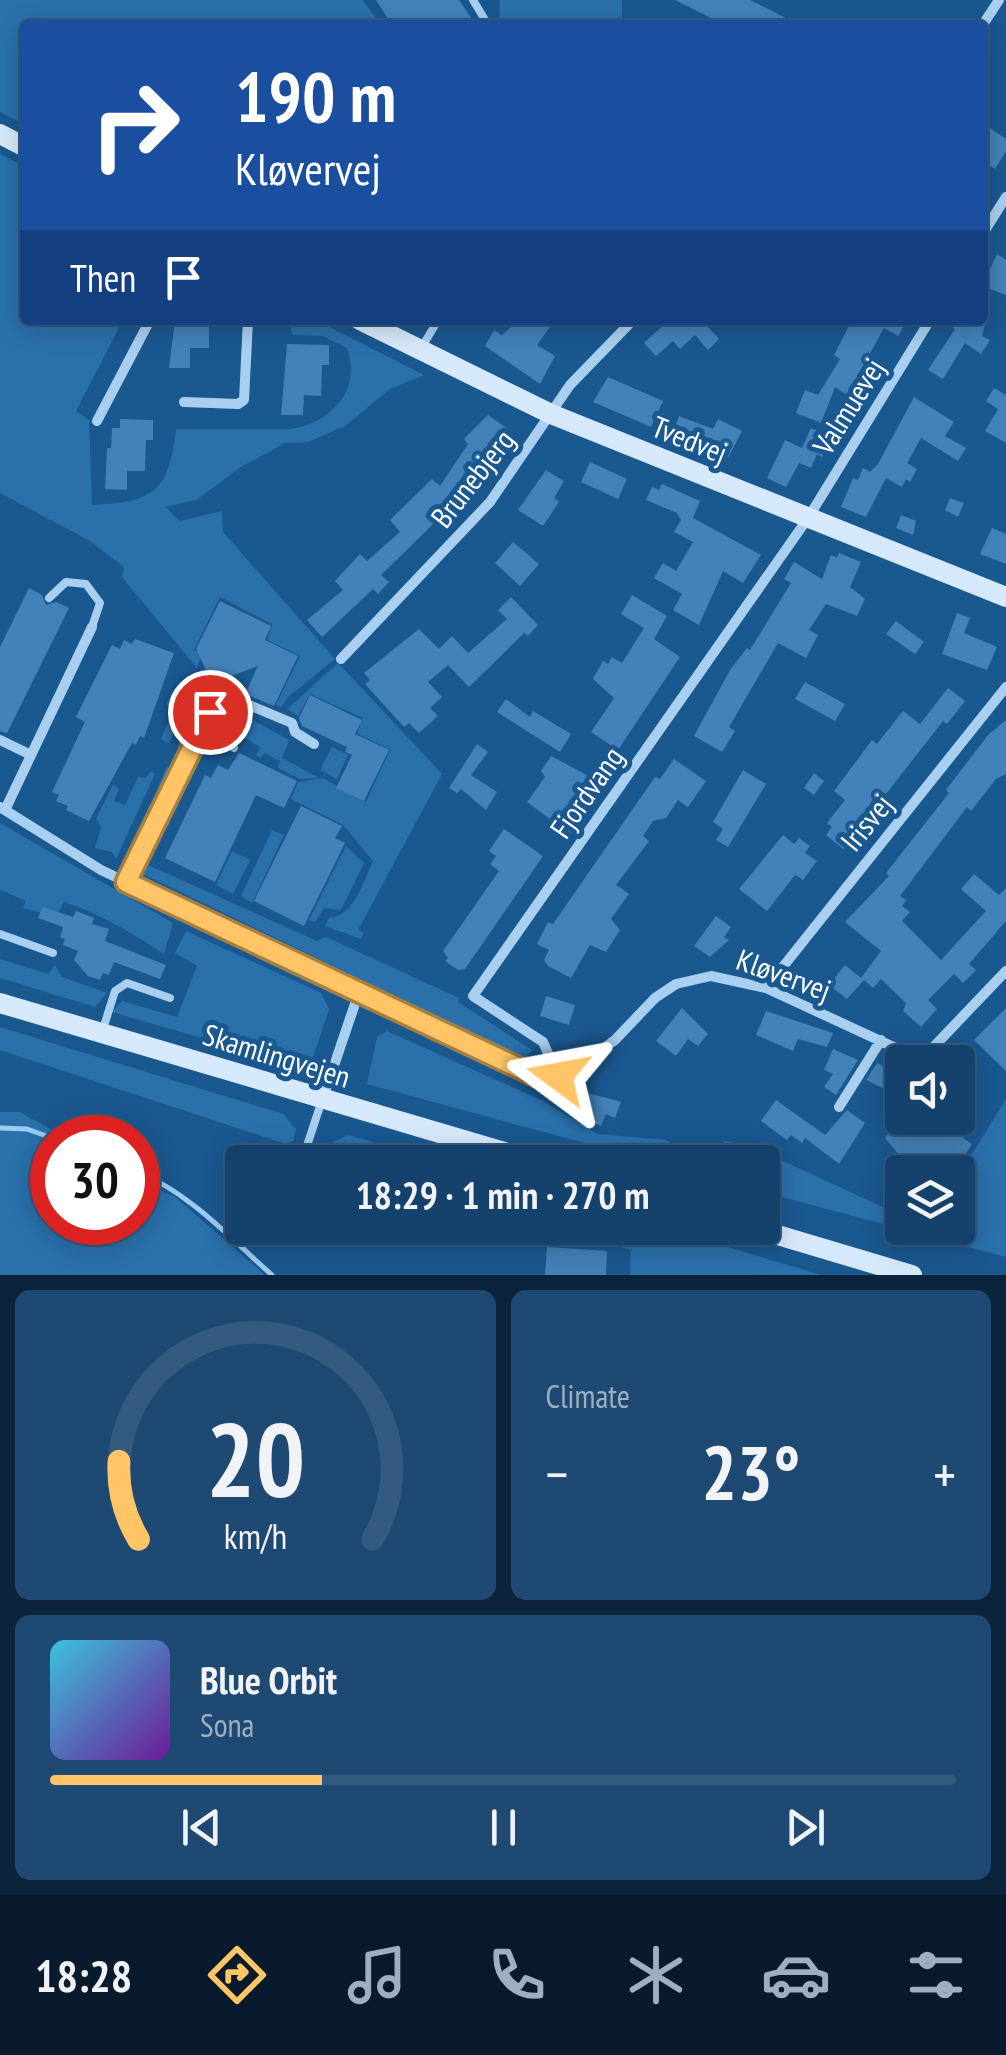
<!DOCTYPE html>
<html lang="en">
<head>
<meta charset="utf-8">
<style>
  :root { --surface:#14426c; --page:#1d4972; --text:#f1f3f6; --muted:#9db0c2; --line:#335b7f; --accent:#ffc566 }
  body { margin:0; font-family:"PT Sans Narrow",sans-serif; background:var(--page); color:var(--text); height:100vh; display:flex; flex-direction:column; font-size:38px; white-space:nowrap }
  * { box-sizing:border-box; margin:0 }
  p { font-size:32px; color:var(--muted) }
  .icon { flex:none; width:55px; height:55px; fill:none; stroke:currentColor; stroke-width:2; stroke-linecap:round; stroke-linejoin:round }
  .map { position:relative; height:1275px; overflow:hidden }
  .drawer { display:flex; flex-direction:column; gap:15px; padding:15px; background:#0b243b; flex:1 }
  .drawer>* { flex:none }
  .hud { position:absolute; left:20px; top:20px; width:968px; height:305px; border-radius:10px; box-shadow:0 5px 25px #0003,0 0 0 2px var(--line); background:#1a4fa0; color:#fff; overflow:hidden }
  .tools { position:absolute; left:885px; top:1045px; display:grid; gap:20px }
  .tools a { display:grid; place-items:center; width:90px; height:90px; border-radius:10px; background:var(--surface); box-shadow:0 5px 25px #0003,0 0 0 2px var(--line); font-size:50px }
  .speed { position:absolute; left:30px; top:1115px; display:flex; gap:20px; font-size:50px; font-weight:700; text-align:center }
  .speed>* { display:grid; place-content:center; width:130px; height:130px; border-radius:50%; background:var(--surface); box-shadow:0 5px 25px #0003,0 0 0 2px var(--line); line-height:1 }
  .speed .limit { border:15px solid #d22; background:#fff; color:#111 }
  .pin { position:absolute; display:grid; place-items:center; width:85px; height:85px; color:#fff; margin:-42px; border:5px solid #fff; border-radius:50%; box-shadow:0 2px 10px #0007 }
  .me { position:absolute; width:110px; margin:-55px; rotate:283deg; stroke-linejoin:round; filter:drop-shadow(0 0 8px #0008) }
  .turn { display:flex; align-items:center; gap:35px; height:210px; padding:0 50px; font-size:45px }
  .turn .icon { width:130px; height:130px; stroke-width:2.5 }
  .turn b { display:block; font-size:70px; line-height:85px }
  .then { display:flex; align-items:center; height:95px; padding:0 50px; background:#0003; gap:20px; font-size:38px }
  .big { font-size:75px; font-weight:700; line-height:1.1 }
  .drawer .widget { flex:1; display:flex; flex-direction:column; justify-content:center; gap:15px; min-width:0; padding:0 35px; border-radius:15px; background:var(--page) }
  .drawer .dial { align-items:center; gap:0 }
  .dial svg { height:260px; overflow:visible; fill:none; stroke:var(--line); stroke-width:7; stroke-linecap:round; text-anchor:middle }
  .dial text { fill:var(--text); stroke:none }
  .song { display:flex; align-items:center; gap:30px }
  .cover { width:120px; height:120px; border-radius:15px; background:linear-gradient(135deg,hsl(190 70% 55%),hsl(280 70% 35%)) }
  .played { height:10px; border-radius:5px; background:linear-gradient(90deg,var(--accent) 30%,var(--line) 30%) }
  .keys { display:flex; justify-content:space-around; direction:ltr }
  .heat { display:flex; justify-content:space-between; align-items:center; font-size:55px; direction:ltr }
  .drawer .tiles { flex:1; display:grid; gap:15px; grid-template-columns:1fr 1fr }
  .widget:last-child { grid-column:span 2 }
  .trip { position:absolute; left:225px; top:1145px; width:555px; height:100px; border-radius:10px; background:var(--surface); box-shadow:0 5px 25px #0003,0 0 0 2px var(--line); font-weight:700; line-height:100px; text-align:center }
  .tab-bar { display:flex; height:160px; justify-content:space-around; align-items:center; background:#081a2b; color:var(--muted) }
  .tab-bar .icon { width:70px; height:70px }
  .tab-bar .selected { color:var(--accent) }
  .tab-bar b { font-size:45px; color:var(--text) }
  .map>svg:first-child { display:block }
  .green { fill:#2a71ac }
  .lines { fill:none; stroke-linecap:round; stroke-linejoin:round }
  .stream { stroke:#9bcbf1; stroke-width:5 }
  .building { fill:#4382b8 }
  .lane { stroke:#a8cfef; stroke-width:8 }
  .street { stroke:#a8cfef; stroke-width:10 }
  .secondary { stroke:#d6e9fa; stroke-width:20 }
  .route-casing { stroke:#a68042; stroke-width:25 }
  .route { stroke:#ffc566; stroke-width:18 }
  .labels { text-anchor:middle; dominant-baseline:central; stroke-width:10; stroke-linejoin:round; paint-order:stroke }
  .street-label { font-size:30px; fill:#fff; stroke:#1a5890 }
</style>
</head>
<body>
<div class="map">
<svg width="1006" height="1275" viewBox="0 0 1006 1275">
  <rect width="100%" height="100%" fill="#1a5890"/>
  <path class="green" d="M 0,0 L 362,0 L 382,25 L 25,25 L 25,125 L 0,112 Z
    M 500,0 L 622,0 L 622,25 L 499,25 Z
    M 0,154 L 25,167 L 25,320 L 123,320 L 76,411 L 89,420 L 92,505 C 154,502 169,492 176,429 L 290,429 C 331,423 362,391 347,348 L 323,336 L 292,335 L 290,320 L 316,320 L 424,375 L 390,389 L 345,426 L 308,442 L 285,443 L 241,467 L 196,500 L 165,507 L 180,521 L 222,511 L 223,532 L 335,659 L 288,697 L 281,707 L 276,705 L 300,656 L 268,640 L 272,624 L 220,597 L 194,650 L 202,654 L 197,668 L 122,577 L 124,567 L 90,541 L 0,493 Z
    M 338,663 L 442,774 L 358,930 L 364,933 L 361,939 L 325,926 L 329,918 C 355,915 363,882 373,861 L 343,825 L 291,799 L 298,782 L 323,778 L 366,802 L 390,750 L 357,733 L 363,718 L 310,694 L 298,716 L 287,709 Z
    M 183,685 L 194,690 L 169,743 L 161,739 L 173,711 L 166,704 L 172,692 L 177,694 Z
    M 204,689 L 211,693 L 184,749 L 177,746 Z
    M 238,712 L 289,740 L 282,758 L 319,778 L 300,779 L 278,768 L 280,761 L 264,753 L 261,758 L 256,756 L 260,747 L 239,735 L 242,729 L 219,718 L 221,714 L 234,719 Z
    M 332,747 L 348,755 L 337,779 L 320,770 Z
    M 167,766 L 174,770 L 136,847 L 133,846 Z
    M 151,771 L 155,774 L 116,859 L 112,852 L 95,848 L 101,827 L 96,819 L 113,785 L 119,789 L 114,801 L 125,805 L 138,777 L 146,778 Z
    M 0,823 L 173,923 L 164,954 C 132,933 101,914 64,902 L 56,916 L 23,908 L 26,901 L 0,890 Z
    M 272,830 L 284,835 L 252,903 L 241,896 Z
    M 346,846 L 364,863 L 341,910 L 324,908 L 315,922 L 309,920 Z
    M 232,851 L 250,860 L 233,894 L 216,885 Z
    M 146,864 L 317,941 L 326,937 L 459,998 L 458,1002 L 532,1050 L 526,1059 L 141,873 Z
    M 186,931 L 321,993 L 329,1009 L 313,1057 L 298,1066 L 112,1012 L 122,1001 L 177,1017 L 197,966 L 175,953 Z
    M 0,959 L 48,974 L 55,965 L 62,977 L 107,993 L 95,1007 L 0,978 Z
    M 0,1027 L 283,1114 L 296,1129 L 293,1141 L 286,1144 L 0,1050 Z
    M 387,1031 L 543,1101 L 598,1134 L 666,1140 L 702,1162 L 654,1162 L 367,1084 L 377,1037 Z
    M 1006,1099 L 1006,1257 L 763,1192 L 762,1162 L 703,1162 L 725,1141 L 753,1147 L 902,1216 L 902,1228 L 958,1228 L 958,1172 L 945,1172 L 972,1154 Z
    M 0,1112 L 20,1112 L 64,1137 L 52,1138 L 52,1222 L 138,1222 L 138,1180 L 175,1197 L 265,1275 L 0,1275 Z
    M 348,1135 L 441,1162 L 354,1162 L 325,1153 L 327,1145 Z
    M 560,1228 L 665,1228 L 821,1275 L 630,1275 L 631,1250 Z"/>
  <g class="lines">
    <path class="stream" d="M 0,1128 L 27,1129 L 52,1138
      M 138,1172 C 191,1194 229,1237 272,1275"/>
  </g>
  <path class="building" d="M 376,0 L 459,0 L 476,25 L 392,25 Z
    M 675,0 L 750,0 L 800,25 L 715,25 L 717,21 Z
    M 990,128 L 1006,139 L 1006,151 L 995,169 L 982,161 L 982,140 Z
    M 997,254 L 1006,260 L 1006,295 L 982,286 Z
    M 175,320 L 209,320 L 209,348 L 190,348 L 190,368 L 169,368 Z
    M 519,320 L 555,320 L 537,345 L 555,356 L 540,384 L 485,346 L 494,330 L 502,335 Z
    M 669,320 L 711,320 L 706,325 L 719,339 L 708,350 L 695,335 L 680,349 L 673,341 L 656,356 L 644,343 Z
    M 852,320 L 908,320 L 898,336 L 884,328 L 847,395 L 835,387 L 821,423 L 796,413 L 805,390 L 818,395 L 840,359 L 834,355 Z
    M 941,320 L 986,320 L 982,336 L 990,340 L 981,354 L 965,343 L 943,379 L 928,370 L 955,329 Z
    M 287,344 L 329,345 L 329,365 L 322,365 L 321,396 L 304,395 L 303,415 L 281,415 Z
    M 608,377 L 663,401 L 651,427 L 593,402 Z
    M 994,388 L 1006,395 L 1006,443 L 985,431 L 998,409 L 986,401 Z
    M 914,397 L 954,422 L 945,436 L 966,448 L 958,461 L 921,438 L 907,463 L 917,469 L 910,482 L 906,479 L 902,487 L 886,478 L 866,517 L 841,507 L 853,478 L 858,480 L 863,468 L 870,472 L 878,464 Z
    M 488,415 L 508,429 L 476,483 L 464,475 L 456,485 L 465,493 L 381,575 L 389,582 L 378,594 L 373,589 L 322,637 L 307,620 L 343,590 L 335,581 L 360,554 L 367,561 L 400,532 L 390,520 L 432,479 L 440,486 L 468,444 L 464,439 Z
    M 679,416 L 713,429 L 718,419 L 742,431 L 728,458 L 688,438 L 686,441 L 672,435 Z
    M 120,419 L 153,420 L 153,440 L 146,440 L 145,471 L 127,471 L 127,490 L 105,489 L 107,448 L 111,448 L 112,428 L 120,428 Z
    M 811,428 L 832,437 L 822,457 L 817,454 L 811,468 L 799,463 L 786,487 L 767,478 L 785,440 L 802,448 Z
    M 590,462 L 627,479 L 618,499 L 581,482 Z
    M 546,470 L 564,481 L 554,498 L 559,502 L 543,526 L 518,510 Z
    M 662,484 L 700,501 L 693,518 L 761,555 L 743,583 L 723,571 L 699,625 L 673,610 L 682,594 L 654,578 L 663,563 L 676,571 L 693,542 L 674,532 L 681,520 L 677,513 L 646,500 L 652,487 L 659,490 Z
    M 950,498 L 964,503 L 958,517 L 945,510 Z
    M 901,515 L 916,521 L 913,535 L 896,528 Z
    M 992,528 L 1006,534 L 1006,564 L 980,554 Z
    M 513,542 L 539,564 L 520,586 L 495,563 Z
    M 839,553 L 861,562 L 850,587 L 865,599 L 857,616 L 826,604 L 809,630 L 818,635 L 806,658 L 778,643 L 729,727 L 735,731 L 722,752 L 694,736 L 730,670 L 747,648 L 750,650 L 791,583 L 784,579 L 794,562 L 822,579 L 831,555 L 837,558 Z
    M 29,588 L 42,595 L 46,605 L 56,602 L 69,608 L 7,733 L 0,731 L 0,647 Z
    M 632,595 L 667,616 L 654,639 L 680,657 L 618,750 L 591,732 L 614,698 L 593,679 L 603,661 L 608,664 L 612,657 L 622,663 L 644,628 L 621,614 Z
    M 511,597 L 538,625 L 528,636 L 524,633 L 469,687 L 448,665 L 428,682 L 442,697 L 430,708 L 438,716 L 419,733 L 409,723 L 404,727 L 365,684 L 370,680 L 364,673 L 419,629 L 439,649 L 452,636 L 468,653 L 507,619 L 498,610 Z
    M 220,601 L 271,626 L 265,640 L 298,656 L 274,706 L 245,694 L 258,666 L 212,683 L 196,649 Z
    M 957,613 L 970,618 L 964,633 L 997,647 L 987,670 L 942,654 Z
    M 896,621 L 924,642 L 915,654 L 886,634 Z
    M 135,639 L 174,653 L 144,738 L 140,736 L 136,745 L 132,743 L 89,821 L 66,810 L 68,806 L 56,801 L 59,795 L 52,792 L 85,722 L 76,717 L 112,645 L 120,649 L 124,640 L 132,644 Z
    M 805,682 L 845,704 L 835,721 L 795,699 Z
    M 948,688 L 965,701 L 947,724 L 943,721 L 843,849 L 826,835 L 832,827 L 827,823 L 845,800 L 834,791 L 872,740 L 877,744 L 903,711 L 920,724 Z
    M 310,695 L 362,720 L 355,734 L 389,750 L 364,801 L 336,788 L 352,755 L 345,752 L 347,747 L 302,726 L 299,718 Z
    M 506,699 L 530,717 L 533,711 L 571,734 L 560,752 L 497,712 Z
    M 1006,720 L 1006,774 L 996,779 L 971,811 L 967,807 L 900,896 L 906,900 L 902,906 L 910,912 L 902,921 L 941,960 L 986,911 L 961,889 L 974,874 L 999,895 L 1006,888 L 1006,921 L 969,964 L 976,970 L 963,983 L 954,974 L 928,1000 L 937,1009 L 921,1027 L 903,1011 L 906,1003 L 881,979 L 873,988 L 864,980 L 847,999 L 829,985 L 845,965 L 861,978 L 881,951 L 845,922 L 889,876 L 886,873 L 949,793 L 946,790 L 988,735 Z
    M 477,744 L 488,752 L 471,775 L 497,792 L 486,810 L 461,789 L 457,793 L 449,788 Z
    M 239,753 L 297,781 L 284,808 L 256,795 L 215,882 L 165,858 L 205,775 L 211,778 L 218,765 L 228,770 Z
    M 551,756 L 596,780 L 569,818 L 578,825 L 571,835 L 527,802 L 545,777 L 541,771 Z
    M 674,759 L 706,781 L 688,807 L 678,800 L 666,818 L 653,821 L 643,836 L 649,841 L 616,885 L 629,894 L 611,919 L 620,930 L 606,952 L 590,945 L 571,978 L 548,966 L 544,960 L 549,950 L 537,944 L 548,922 L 553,924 L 655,777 L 660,779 Z
    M 743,770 L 766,784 L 728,847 L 716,840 L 723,829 L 713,822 Z
    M 814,773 L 824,781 L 814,795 L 804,788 Z
    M 301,806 L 342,826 L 335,838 L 345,843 L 304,926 L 254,901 Z
    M 504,829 L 543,856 L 465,969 L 458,970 L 445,961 L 448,958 L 443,951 L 499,871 L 490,864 L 496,856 L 489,851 Z
    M 783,835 L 794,844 L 799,838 L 810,846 L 805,853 L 817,861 L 803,880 L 795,875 L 767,911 L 739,889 Z
    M 42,907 L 73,917 L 76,911 L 94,918 L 92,924 L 109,929 L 105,941 L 166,965 L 160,979 L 114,962 L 109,975 L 103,973 L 100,980 L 88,976 L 74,960 L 78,951 L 63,945 L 65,939 L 60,937 L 63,927 L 38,918 Z
    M 716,916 L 731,927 L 724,937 L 729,940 L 710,957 L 694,946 Z
    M 546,996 L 575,1005 L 569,1025 L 540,1016 Z
    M 682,1008 L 708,1034 L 698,1046 L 688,1039 L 676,1056 L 656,1041 Z
    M 1006,1008 L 1006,1071 L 974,1040 Z
    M 766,1011 L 833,1033 L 827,1047 L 798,1039 L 793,1051 L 756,1035 Z
    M 833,1049 L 858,1060 L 836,1095 L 824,1087 L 833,1074 L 824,1070 Z
    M 877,1063 L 894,1071 L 885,1089 L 866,1080 Z
    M 588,1093 L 621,1102 L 615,1118 L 606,1114 L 601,1126 L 578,1116 Z
    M 958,1095 L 976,1103 L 963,1138 L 972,1144 L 967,1152 L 946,1169 L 943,1165 L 933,1172 L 913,1172 L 885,1138 L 900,1118 L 923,1135 L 931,1118 L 958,1118 Z
    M 776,1100 L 825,1135 L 847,1110 L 865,1123 L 839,1164 L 805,1138 L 802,1143 L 791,1135 L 787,1140 L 761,1121 Z
    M 547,1247 L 607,1251 L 606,1275 L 545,1275 Z"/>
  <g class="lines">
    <path class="lane" d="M 473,0 L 488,25
      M 422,347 L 438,320
      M 49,598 L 66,582 L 86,584 L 100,603 L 92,627
      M 201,731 L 234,748
      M 0,934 L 53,953
      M 103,1029 L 115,991 L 127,983 L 170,998
      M 302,1161 L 322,1100"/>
    <path class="street" d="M 982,26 L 999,0
      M 982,235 L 1006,197
      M 184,402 L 238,404 L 244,400 L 248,320
      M 97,421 L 150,320
      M 341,659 L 490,502 L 570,385 L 633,320
      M 0,740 L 31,755
      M 0,807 L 101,870 L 536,1076 L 567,1075 L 615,1040 L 655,998 L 676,984 L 711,976 L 766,988 L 926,1062
      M 5,810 L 92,627
      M 126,882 L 220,693 L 292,723 L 295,732 L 314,744
      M 766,988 L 1006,687
      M 923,1058 L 1006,971
      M 558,1076 L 543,1042 L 473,996 L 808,518 L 930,320
      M 323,1098 L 358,995
      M 839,1107 L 881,1040"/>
    <path class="secondary" d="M 0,134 L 25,147
      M 360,320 L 551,414 L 1006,597
      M 0,1003 L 538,1162
      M 754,1228 L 912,1275"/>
  </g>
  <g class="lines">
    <defs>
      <path id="route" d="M 210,712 L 126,882 L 536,1076 L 558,1076"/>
    </defs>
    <use href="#route" class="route-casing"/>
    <use href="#route" class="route"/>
  </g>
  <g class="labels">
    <g class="street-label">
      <text transform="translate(848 406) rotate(-58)">Valmuevej</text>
      <text transform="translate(690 439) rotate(22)">Tvedvej</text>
      <text transform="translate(472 478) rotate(-52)">Brunebjerg</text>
      <text transform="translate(586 792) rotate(-55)">Fjordvang</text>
      <text transform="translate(866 822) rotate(-51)">Irisvej</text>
      <text transform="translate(784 974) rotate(20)">Kløvervej</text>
      <text transform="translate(277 1055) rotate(17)">Skamlingvejen</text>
    </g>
  </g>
</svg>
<div class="tools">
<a><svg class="icon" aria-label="sound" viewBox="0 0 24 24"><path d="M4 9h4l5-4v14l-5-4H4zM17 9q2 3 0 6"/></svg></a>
<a><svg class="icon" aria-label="layers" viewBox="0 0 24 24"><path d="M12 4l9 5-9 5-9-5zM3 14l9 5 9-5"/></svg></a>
</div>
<div class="speed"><div class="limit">30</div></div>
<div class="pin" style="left:210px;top:712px;background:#d93025"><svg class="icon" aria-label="arrive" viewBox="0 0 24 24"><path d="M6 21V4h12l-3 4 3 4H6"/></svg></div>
<svg class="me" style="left:558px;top:1076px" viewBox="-20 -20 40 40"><path d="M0-17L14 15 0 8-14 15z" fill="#ffc566" stroke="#fff" stroke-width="4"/></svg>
<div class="trip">18:29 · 1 min · 270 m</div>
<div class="hud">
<div class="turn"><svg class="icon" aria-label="right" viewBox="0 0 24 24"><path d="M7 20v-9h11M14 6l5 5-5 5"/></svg><div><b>190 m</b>Kløvervej</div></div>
<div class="then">Then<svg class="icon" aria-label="arrive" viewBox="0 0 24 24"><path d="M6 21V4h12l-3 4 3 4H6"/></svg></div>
</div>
</div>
<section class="drawer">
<div class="tiles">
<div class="widget dial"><svg viewBox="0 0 100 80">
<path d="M14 69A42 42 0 1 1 86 69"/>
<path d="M14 69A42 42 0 0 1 8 45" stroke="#ffc566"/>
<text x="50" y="56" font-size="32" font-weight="700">20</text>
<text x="50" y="72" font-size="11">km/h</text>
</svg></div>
<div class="widget"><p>Climate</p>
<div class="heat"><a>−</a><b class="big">23°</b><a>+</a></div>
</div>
<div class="widget">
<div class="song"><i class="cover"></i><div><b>Blue Orbit</b><p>Sona</p></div></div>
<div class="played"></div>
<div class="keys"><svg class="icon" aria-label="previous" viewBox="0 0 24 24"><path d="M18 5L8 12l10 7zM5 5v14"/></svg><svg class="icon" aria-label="pause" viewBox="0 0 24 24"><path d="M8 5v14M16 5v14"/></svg><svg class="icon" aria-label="next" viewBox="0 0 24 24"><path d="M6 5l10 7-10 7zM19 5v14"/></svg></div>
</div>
</div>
</section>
<nav class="tab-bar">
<b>18:28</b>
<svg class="icon selected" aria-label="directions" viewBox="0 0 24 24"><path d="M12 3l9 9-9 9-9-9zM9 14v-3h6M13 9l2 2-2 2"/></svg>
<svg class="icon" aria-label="music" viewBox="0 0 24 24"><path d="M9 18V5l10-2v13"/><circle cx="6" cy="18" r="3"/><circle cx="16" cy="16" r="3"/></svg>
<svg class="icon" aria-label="phone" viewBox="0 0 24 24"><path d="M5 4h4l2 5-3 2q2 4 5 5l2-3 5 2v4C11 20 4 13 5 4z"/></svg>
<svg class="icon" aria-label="climate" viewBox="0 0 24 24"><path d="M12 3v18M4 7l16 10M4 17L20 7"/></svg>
<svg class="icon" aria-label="car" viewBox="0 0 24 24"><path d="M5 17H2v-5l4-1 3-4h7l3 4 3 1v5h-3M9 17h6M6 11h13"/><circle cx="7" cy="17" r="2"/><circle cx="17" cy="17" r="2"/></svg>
<svg class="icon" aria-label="filters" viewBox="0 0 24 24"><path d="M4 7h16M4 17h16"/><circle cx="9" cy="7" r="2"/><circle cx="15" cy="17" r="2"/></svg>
</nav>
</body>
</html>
